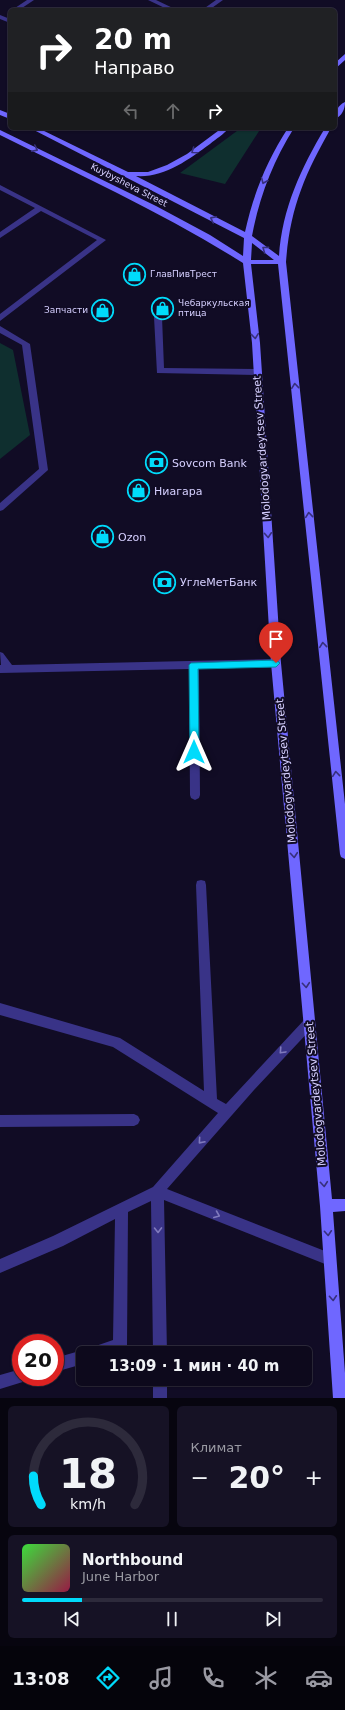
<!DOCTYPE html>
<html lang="ru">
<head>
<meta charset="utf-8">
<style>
  :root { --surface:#0d091c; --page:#161225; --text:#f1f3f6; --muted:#9a9aa3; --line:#2d2a3b; --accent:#00dbfb }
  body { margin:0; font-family:"DejaVu Sans",sans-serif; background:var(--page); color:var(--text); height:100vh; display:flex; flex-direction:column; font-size:15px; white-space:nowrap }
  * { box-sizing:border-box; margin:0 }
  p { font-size:13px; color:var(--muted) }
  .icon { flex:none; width:22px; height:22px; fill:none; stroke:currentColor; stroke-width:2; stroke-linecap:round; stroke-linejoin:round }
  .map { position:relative; height:1398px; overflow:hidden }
  .sheet { display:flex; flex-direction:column; gap:8px; padding:8px; background:#07050f; flex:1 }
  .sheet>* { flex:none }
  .hud { position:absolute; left:8px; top:8px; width:329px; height:122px; border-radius:6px; box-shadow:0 1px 3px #0004,0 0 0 1px var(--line); background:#202124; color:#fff; overflow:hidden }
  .speed { position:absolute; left:12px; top:1334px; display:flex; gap:8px; font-size:20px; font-weight:700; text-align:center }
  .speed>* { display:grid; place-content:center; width:52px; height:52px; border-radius:50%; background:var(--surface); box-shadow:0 1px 3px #0004,0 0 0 1px var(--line); line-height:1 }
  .speed .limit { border:6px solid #d22; background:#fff; color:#111 }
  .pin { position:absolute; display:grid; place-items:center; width:34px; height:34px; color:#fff; margin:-41px -17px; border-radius:50% 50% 50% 0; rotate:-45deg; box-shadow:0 0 4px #0007 }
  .pin .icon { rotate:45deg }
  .me { position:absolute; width:44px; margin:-22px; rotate:0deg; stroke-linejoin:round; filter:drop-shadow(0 0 3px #0008) }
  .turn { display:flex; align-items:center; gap:14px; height:84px; padding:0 20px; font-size:18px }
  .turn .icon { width:52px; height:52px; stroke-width:2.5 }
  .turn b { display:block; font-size:28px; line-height:34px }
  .lanes { display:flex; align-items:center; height:38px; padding:0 20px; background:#0003; justify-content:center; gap:20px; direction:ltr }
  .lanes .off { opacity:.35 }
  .big { font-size:30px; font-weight:700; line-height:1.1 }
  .sheet .widget { flex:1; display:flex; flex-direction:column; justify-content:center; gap:6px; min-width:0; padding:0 14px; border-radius:6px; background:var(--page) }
  .sheet .dial { align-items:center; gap:0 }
  .dial svg { height:104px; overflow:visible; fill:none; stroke:var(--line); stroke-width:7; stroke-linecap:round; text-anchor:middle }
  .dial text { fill:var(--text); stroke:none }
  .song { display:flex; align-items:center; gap:12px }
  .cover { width:48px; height:48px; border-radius:6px; background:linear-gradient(135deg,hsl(120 70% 55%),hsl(340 70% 35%)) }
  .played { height:4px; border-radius:2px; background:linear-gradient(90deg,var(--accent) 20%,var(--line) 20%) }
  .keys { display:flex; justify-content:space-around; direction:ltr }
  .heat { display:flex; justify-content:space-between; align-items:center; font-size:22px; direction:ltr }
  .sheet .tiles { flex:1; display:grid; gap:8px; grid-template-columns:1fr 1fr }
  .widget:last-child { grid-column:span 2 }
  .trip { position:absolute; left:76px; top:1346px; width:236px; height:40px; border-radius:6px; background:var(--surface); box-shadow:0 1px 3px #0004,0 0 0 1px var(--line); font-weight:700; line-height:40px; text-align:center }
  .menu { display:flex; height:64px; justify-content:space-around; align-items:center; background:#05040b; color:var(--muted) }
  .menu .icon { width:28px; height:28px }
  .menu .current { color:var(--accent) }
  .menu b { font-size:18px; color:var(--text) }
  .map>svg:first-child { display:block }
  .green { fill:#0f2f2f }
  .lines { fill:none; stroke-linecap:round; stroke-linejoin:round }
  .service { fill:#393387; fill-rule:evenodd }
  .secondary { fill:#6f67ff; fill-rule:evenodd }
  .oneway { stroke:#37307c }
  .oneway2 { stroke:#807abd }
  .route { fill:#00dbfb; stroke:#008ea3 }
  .labels { text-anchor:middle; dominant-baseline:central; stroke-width:4; stroke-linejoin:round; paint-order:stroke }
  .far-street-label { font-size:9px; fill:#d6d0ff; stroke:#110c25 }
  .far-poi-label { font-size:9px; fill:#d6d0ff; stroke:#110c25; text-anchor:start }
  .street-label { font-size:11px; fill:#d6d0ff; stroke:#110c25 }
  .poi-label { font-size:11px; fill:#d6d0ff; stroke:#110c25; text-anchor:start }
</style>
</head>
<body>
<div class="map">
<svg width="345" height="1398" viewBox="0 0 345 1398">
  <rect width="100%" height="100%" fill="#110c25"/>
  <path class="green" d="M 241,128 L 261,128 L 225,184 L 180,173 Z
    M 0,343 L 13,350 L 30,435 L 0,459 Z"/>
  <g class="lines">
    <path class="service" d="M 27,0 L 34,0 L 19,10 L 12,10 Z
      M 148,0 L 156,0 L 177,10 L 169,10 Z
      M 216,0 L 223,0 L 209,10 L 202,10 Z
      M 0,15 L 10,19 L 10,23 L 0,19 Z
      M 0,185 L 106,240 L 0,321 L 0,314 L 97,240 L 41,211 L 0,238 L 0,232 L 35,208 L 0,190 Z
      M 158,314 L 162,317 L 164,368 L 258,369 L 262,372 L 258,375 L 157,373 L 154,317 Z
      M 0,326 L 30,344 L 48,470 L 3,510 L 0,511 L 0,503 L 39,469 L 22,345 L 0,333 Z
      M 0,652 L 3,653 L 12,665 L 276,659 L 279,660 L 281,663 L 279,666 L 276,667 L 199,669 L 200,795 L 199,798 L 195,800 L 191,798 L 190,795 L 189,669 L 0,673 L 0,665 L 1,665 Z
      M 201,880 L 205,881 L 206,885 L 217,1099 L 226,1104 L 305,1019 L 309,1017 L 313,1019 L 315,1023 L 313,1027 L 254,1090 L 167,1189 L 335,1255 L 336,1260 L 335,1265 L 330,1266 L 164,1200 L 167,1353 L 153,1353 L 151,1201 L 128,1212 L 127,1345 L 125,1350 L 116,1353 L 88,1353 L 90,1348 L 113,1340 L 115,1219 L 63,1246 L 0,1273 L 0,1259 L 53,1236 L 153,1187 L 218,1113 L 113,1047 L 0,1015 L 0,1003 L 120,1038 L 204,1091 L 196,885 L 197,881 Z
      M 134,1114 L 138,1116 L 140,1120 L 138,1124 L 134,1126 L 0,1127 L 0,1115 Z
      M 83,1350 L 88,1353 L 83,1353 L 83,1364 L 55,1372 L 55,1358 Z
      M 21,1369 L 21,1377 L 27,1377 L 26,1381 L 0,1389 L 0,1375 Z
      M 153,1379 L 167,1379 L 167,1398 L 153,1398 Z"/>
    <path class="secondary" d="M 345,54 L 345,60 L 335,69 L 335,63 Z
      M 345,102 C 345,109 342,116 335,119 C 335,112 338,105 345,102 Z
      M 0,110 L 10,114 L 10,119 L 0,115 Z
      M 30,128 L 38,128 L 128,172 L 148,172 L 167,165 L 187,154 L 222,128 L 229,128 C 224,134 216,139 210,144 C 188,160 164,178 136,176 L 245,232 C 253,195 267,160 288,128 L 294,128 C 273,161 259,198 252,236 L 279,256 C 282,209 301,168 325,128 L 331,128 C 305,174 290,208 286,262 L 345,804 L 345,859 L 341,857 L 340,854 L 278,264 L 251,264 L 260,343 L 281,663 L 332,1199 L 345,1199 L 345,1211 L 333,1212 L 345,1373 L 345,1398 L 333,1398 L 320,1206 L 271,663 L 252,343 L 243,263 C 165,214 82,176 0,135 L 0,130 L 156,206 L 210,235 L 243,256 L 244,238 ZM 252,243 L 274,260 L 251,260 Z"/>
  </g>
  <defs><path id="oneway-chevron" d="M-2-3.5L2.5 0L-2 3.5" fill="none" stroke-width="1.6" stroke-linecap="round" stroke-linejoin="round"/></defs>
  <g class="oneway">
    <use href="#oneway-chevron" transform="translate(35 149) rotate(27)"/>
    <use href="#oneway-chevron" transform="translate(194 151) rotate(145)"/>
    <use href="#oneway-chevron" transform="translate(264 181) rotate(113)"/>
    <use href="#oneway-chevron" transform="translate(213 219) rotate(-153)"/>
    <use href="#oneway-chevron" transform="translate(265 249) rotate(-144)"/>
    <use href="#oneway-chevron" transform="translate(255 336) rotate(84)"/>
    <use href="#oneway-chevron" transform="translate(295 386) rotate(-96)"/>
    <use href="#oneway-chevron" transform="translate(309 515) rotate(-96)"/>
    <use href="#oneway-chevron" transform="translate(268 535) rotate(86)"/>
    <use href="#oneway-chevron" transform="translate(323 645) rotate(-96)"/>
    <use href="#oneway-chevron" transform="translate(336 774) rotate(-96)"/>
    <use href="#oneway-chevron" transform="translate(294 855) rotate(85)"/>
    <use href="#oneway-chevron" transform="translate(306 985) rotate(85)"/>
    <use href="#oneway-chevron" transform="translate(324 1184) rotate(85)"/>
    <use href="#oneway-chevron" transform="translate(328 1233) rotate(86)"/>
    <use href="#oneway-chevron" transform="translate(333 1298) rotate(86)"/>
  </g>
  <g class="oneway2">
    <use href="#oneway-chevron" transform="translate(282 1051) rotate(133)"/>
    <use href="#oneway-chevron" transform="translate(201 1141) rotate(131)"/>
    <use href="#oneway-chevron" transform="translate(217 1215) rotate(22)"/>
    <use href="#oneway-chevron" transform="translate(158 1230) rotate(89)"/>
  </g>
  <path class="route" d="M 276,660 L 280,663 L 276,667 L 198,669 L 199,752 L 198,755 L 191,755 L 190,752 L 189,665 L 191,663 Z"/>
  <defs>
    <symbol id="shop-ring" viewBox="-11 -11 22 22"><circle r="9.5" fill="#110c25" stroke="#00dbfb" stroke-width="1.5"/><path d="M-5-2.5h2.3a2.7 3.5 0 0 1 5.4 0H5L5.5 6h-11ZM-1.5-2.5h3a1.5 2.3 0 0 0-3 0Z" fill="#00dbfb"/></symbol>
    <symbol id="bank-ring" viewBox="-11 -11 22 22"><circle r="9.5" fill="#110c25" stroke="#00dbfb" stroke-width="1.5"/><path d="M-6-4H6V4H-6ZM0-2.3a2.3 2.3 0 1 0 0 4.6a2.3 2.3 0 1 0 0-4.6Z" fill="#00dbfb"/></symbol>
  </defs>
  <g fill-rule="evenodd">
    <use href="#shop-ring" x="122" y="262" width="25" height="25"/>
    <use href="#shop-ring" x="150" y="296" width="25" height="25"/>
    <use href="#shop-ring" x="90" y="298" width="25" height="25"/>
    <use href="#bank-ring" x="144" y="450" width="25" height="25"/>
    <use href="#shop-ring" x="126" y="478" width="25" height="25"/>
    <use href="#shop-ring" x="90" y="524" width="25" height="25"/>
    <use href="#bank-ring" x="152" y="570" width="25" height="25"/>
  </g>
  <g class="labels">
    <g class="far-street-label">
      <text transform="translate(129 185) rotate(27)">Kuybysheva Street</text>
    </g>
    <g class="far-poi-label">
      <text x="150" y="274">ГлавПивТрест</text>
      <text x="178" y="303">Чебаркульская<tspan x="178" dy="10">птица</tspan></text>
      <text x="88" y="310" text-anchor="end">Запчасти</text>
    </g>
    <g class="street-label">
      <text transform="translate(262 448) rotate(-94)">Molodogvardeytsev Street</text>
      <text transform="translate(286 771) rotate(-95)">Molodogvardeytsev Street</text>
      <text transform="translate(316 1094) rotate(-95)">Molodogvardeytsev Street</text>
    </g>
    <g class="poi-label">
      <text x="172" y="463">Sovcom Bank</text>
      <text x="154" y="491">Ниагара</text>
      <text x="118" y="537">Ozon</text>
      <text x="180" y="582">УглеМетБанк</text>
    </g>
  </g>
</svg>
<div class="speed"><div class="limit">20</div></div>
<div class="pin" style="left:276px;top:663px;background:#d93025"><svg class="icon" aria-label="arrive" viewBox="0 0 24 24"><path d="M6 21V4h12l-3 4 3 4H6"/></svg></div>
<svg class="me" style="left:194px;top:752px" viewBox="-20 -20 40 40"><path d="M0-17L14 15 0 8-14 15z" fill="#00dbfb" stroke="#fff" stroke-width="4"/></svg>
<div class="trip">13:09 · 1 мин · 40 m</div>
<div class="hud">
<div class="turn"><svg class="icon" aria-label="right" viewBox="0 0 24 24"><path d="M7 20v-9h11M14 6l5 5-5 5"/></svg><div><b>20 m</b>Направо</div></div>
<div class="lanes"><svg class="icon off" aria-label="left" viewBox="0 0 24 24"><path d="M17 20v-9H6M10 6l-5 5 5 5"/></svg><svg class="icon off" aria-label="ahead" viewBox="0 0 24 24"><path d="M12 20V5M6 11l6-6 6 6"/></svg><svg class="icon" aria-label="right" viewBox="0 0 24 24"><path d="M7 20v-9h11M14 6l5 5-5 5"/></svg></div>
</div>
</div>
<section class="sheet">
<div class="tiles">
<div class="widget dial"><svg viewBox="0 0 100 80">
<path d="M14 69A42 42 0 1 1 86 69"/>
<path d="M14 69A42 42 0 0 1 8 47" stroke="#00dbfb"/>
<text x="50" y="56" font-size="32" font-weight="700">18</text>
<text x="50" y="72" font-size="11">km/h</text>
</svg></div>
<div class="widget"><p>Климат</p>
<div class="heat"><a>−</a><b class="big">20°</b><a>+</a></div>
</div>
<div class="widget">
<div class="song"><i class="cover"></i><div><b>Northbound</b><p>June Harbor</p></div></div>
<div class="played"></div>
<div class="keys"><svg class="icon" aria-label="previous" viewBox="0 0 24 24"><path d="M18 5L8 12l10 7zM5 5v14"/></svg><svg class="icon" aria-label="pause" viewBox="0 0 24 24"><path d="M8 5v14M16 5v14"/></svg><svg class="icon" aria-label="next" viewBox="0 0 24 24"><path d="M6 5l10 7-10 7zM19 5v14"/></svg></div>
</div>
</div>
</section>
<nav class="menu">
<b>13:08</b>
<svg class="icon current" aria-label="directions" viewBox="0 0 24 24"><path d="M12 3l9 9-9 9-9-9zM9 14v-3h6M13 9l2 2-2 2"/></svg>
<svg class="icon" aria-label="music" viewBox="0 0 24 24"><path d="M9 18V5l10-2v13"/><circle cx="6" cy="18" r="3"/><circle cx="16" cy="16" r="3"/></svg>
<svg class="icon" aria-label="phone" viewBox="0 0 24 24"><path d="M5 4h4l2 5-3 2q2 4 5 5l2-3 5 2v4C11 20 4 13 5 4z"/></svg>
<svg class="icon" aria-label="climate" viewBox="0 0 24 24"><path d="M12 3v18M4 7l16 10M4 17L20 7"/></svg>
<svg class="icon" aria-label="car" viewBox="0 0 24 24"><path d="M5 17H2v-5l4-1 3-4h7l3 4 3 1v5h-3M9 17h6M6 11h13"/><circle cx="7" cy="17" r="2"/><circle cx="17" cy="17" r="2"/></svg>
</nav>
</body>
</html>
